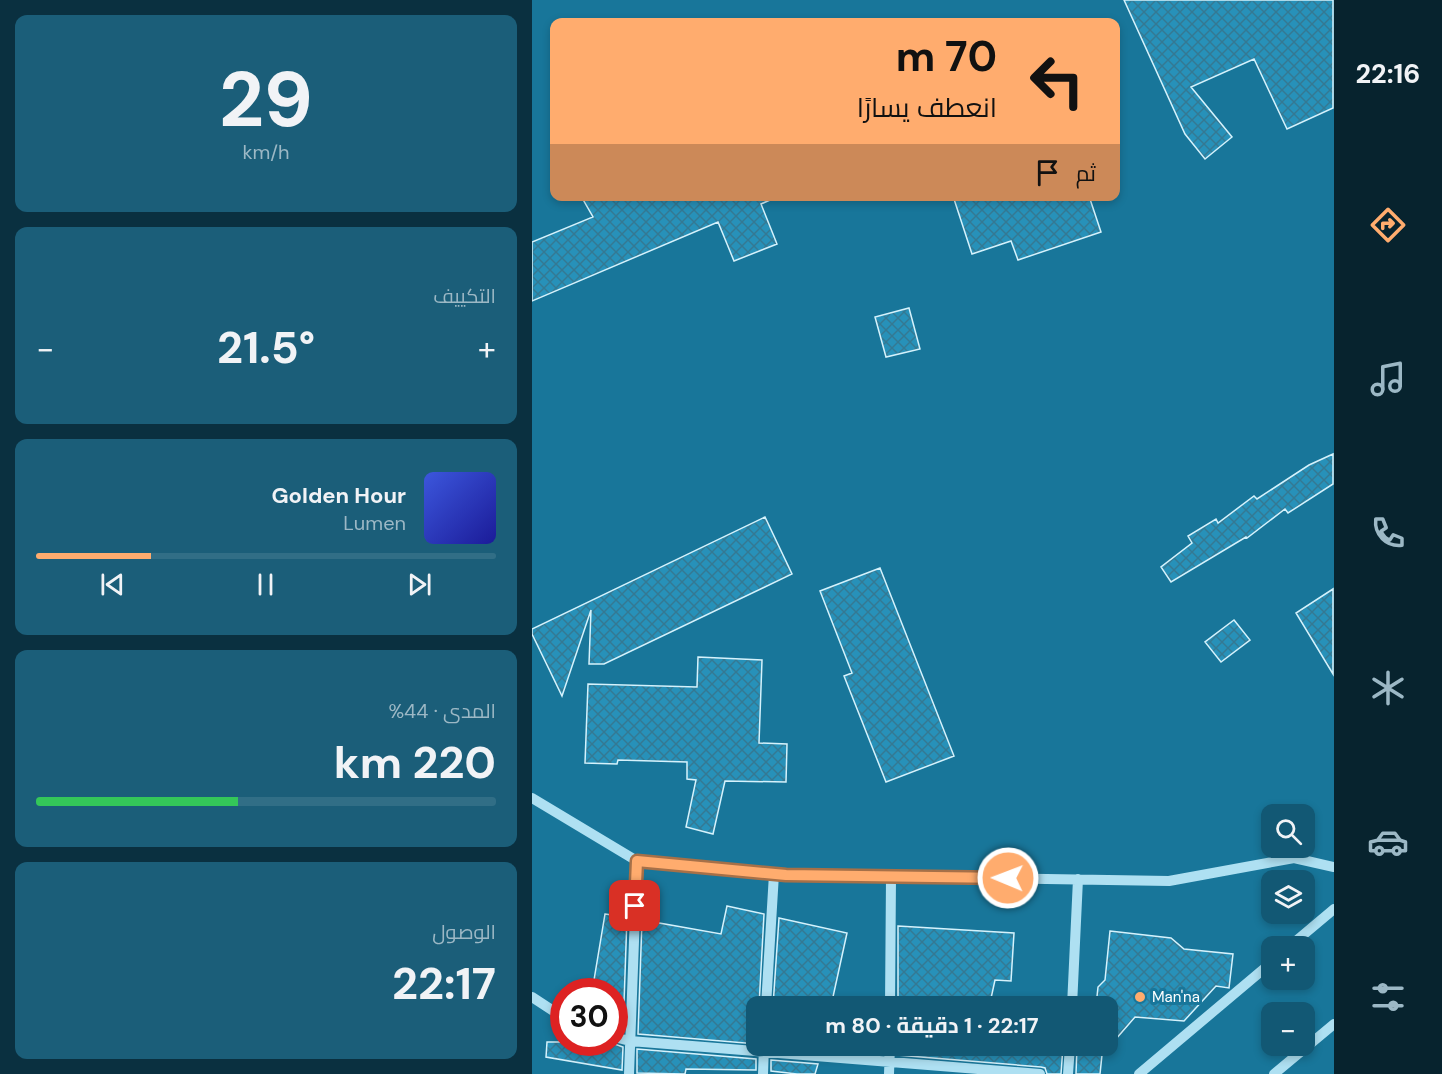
<!DOCTYPE html>
<html lang="ar">
<head>
<meta charset="utf-8">
<style>
  :root { --surface:#125874; --page:#1b5e79; --text:#f1f3f6; --muted:#9cb8c5; --line:#316e86; --accent:#ffac6e }
  body { margin:0; font-family:"DM Sans",Cairo,sans-serif; background:var(--page); color:var(--text); direction:rtl; height:100vh; display:flex; flex-direction:column; font-size:22px; white-space:nowrap }
  * { box-sizing:border-box; margin:0 }
  p { font-size:20px; color:var(--muted) }
  .icon { flex:none; width:33px; height:33px; fill:none; stroke:currentColor; stroke-width:2; stroke-linecap:round; stroke-linejoin:round }
  .map { position:relative; flex:1; overflow:hidden; direction:ltr }
  .panel { display:flex; flex-direction:column; gap:15px; padding:15px; background:#0a3040; width:532px }
  .panel>* { flex:none }
  .guide { position:absolute; left:18px; top:18px; width:570px; height:183px; border-radius:12px; box-shadow:0 3px 9px #0003; direction:rtl; background:#ffac6e; color:#111; overflow:hidden }
  .controls { position:absolute; left:729px; top:804px; display:grid; gap:12px }
  .controls a { display:grid; place-items:center; width:54px; height:54px; border-radius:12px; background:var(--surface); box-shadow:0 3px 9px #0003; font-size:30px }
  .speed { position:absolute; left:18px; top:978px; display:flex; gap:12px; font-size:30px; font-weight:700; text-align:center }
  .speed>* { display:grid; place-content:center; width:78px; height:78px; border-radius:50%; background:var(--surface); box-shadow:0 3px 9px #0003; line-height:1 }
  .speed .limit { border:9px solid #d22; background:#fff; color:#111 }
  .pin { position:absolute; display:grid; place-items:center; width:51px; height:51px; color:#fff; margin:-26px; border-radius:12px; box-shadow:0 3px 9px #0006 }
  .me { position:absolute; width:66px; margin:-33px; rotate:271deg; stroke-linejoin:round; filter:drop-shadow(0 0 4px #0008) }
  .turn { display:flex; align-items:center; gap:21px; height:126px; padding:0 24px; font-size:27px }
  .turn .icon { width:78px; height:78px; stroke-width:2.5 }
  .turn b { display:block; font-size:42px; line-height:51px }
  .then { display:flex; align-items:center; height:57px; padding:0 24px; background:#0003; gap:12px; font-size:22px }
  .big { font-size:45px; font-weight:700; line-height:1.1 }
  .panel .card { flex:1; display:flex; flex-direction:column; justify-content:center; gap:9px; min-width:0; padding:0 21px; border-radius:12px; background:var(--page) }
  .panel .dial { align-items:center; gap:0 }
  .dial b { font-size:78px; line-height:1 }
  .song { display:flex; align-items:center; gap:18px }
  .cover { width:72px; height:72px; border-radius:9px; background:linear-gradient(135deg,hsl(230 70% 55%),hsl(240 70% 35%)) }
  .played { height:6px; border-radius:3px; background:linear-gradient(90deg,var(--accent) 25%,var(--line) 25%) }
  .keys { display:flex; justify-content:space-around; direction:ltr }
  .heat { display:flex; justify-content:space-between; align-items:center; font-size:33px; direction:ltr }
  .charge { height:9px; border-radius:4px; background:linear-gradient(90deg,#34c759 44%,var(--line) 0) }
  .trip { position:absolute; left:214px; top:996px; width:372px; height:60px; border-radius:12px; background:var(--surface); box-shadow:0 3px 9px #0003; font-weight:700; line-height:60px; text-align:center; direction:rtl }
  main { display:flex; flex:1; min-height:0 }
  .menu { display:flex; flex-direction:column; width:108px; justify-content:space-around; align-items:center; background:#07232e; color:var(--muted) }
  .menu .icon { width:42px; height:42px }
  .menu .selected { color:var(--accent) }
  .menu b { font-size:27px; color:var(--text) }
  .map>svg:first-child { display:block }
  .building { fill:url(#building-cross-hatch); stroke:#d5f2fc; stroke-width:1.5 }
  .lines { fill:none; stroke-linecap:round; stroke-linejoin:round }
  .minor { stroke:#aee0f2; stroke-width:10 }
  .route-casing { stroke:#a67048; stroke-width:15 }
  .route { stroke:#ffac6e; stroke-width:10 }
  .poi-dot { fill:#ffac6e; stroke:#18769a; stroke-width:2 }
  .labels { text-anchor:middle; dominant-baseline:central; stroke-width:6; stroke-linejoin:round; paint-order:stroke }
  .poi-label { font-size:15px; fill:#fff; stroke:#18769a; text-anchor:start }
</style>
</head>
<body>
<main>
<nav class="menu">
<b>22:16</b>
<svg class="icon selected" aria-label="directions" viewBox="0 0 24 24"><path d="M12 3l9 9-9 9-9-9zM9 14v-3h6M13 9l2 2-2 2"/></svg>
<svg class="icon" aria-label="music" viewBox="0 0 24 24"><path d="M9 18V5l10-2v13"/><circle cx="6" cy="18" r="3"/><circle cx="16" cy="16" r="3"/></svg>
<svg class="icon" aria-label="phone" viewBox="0 0 24 24"><path d="M5 4h4l2 5-3 2q2 4 5 5l2-3 5 2v4C11 20 4 13 5 4z"/></svg>
<svg class="icon" aria-label="climate" viewBox="0 0 24 24"><path d="M12 3v18M4 7l16 10M4 17L20 7"/></svg>
<svg class="icon" aria-label="car" viewBox="0 0 24 24"><path d="M5 17H2v-5l4-1 3-4h7l3 4 3 1v5h-3M9 17h6M6 11h13"/><circle cx="7" cy="17" r="2"/><circle cx="17" cy="17" r="2"/></svg>
<svg class="icon" aria-label="filters" viewBox="0 0 24 24"><path d="M4 7h16M4 17h16"/><circle cx="9" cy="7" r="2"/><circle cx="15" cy="17" r="2"/></svg>
</nav>
<div class="map">
<svg width="802" height="1074" viewBox="0 0 802 1074">
  <defs>
    <pattern id="building-cross-hatch" width="8" height="8" patternUnits="userSpaceOnUse" patternTransform="scale(1.5)"><rect width="8" height="8" fill="#2791b9"/><path d="M0 0l8 8M0 8l8-8" fill="none" stroke="#347993"/></pattern>
  </defs>
  <rect width="100%" height="100%" fill="#18769a"/>
  <path class="building" d="M 592,0 L 801,0 L 801,108 L 755,129 L 722,59 L 659,87 L 700,137 L 673,159 L 653,134 Z
    M 49,196 L 247,196 L 229,204 L 245,244 L 202,261 L 186,222 L 0,301 L 0,242 L 61,217 Z
    M 421,196 L 557,196 L 569,232 L 486,260 L 479,241 L 440,254 Z
    M 377,308 L 388,349 L 354,357 L 343,317 Z
    M 801,454 L 801,484 L 756,513 L 753,509 L 715,538 L 714,537 L 639,582 L 629,567 L 660,543 L 656,536 L 684,519 L 686,523 L 722,496 L 725,499 L 777,465 Z
    M 233,517 L 260,574 L 72,664 L 57,664 L 59,610 L 30,696 L 0,634 L 0,629 Z
    M 348,568 L 422,756 L 354,782 L 312,676 L 320,673 L 288,591 Z
    M 801,589 L 801,674 L 764,613 Z
    M 702,620 L 718,640 L 689,662 L 673,642 Z
    M 166,657 L 230,660 L 227,743 L 255,744 L 254,782 L 193,781 L 181,834 L 154,827 L 164,780 L 155,779 L 155,762 L 86,760 L 85,764 L 53,763 L 56,684 L 165,687 Z
    M 195,906 L 232,914 L 227,1006 L 225,1006 L 225,1044 L 106,1034 L 110,920 L 189,934 Z
    M 73,914 L 95,917 L 91,1032 L 82,1030 L 82,992 L 60,992 Z
    M 247,918 L 315,933 L 299,1006 L 241,1006 Z
    M 366,926 L 482,933 L 479,981 L 463,980 L 458,1003 L 366,998 Z
    M 578,931 L 639,938 L 652,949 L 701,954 L 697,988 L 684,986 L 652,1021 L 603,1017 L 570,1055 L 568,1074 L 544,1074 L 545,1046 L 576,1046 L 576,1006 L 564,1006 L 566,987 L 573,980 Z
    M 15,1042 L 77,1042 L 91,1047 L 90,1070 L 14,1057 Z
    M 247,1046 L 351,1046 L 350,1054 Z
    M 365,1046 L 531,1046 L 529,1074 L 515,1074 L 513,1068 L 509,1067 L 365,1055 Z
    M 105,1049 L 224,1059 L 224,1070 L 154,1069 L 153,1074 L 105,1073 Z
    M 239,1060 L 286,1064 L 283,1074 L 265,1074 L 239,1071 Z"/>
  <g class="lines">
    <path class="minor" d="M 0,798 L 105,861 L 97,1074
      M 105,861 L 254,875 L 637,881 L 762,858 L 802,867
      M 758,946 L 802,909
      M 0,997 L 32,1018
      M 234,1006 L 242,874
      M 358,1006 L 359,877
      M 540,1006 L 546,879
      M 82,1037 L 98,1041 L 508,1074
      M 231,1074 L 232,1046
      M 357,1074 L 358,1046
      M 536,1074 L 538,1046
      M 607,1074 L 740,962
      M 742,1074 L 802,1024"/>
  </g>
  <g class="lines">
    <defs>
      <path id="route" d="M 103,906 L 105,861 L 254,875 L 476,878"/>
    </defs>
    <use href="#route" class="route-casing"/>
    <use href="#route" class="route"/>
  </g>
  <circle class="poi-dot" cx="608" cy="997" r="6"/>
  <g class="labels">
    <g class="poi-label">
      <text x="620" y="997">Man'na</text>
    </g>
  </g>
</svg>
<div class="controls">
<a><svg class="icon" aria-label="search" viewBox="0 0 24 24"><circle cx="10" cy="10" r="6"/><path d="M15 15l6 6"/></svg></a>
<a><svg class="icon" aria-label="layers" viewBox="0 0 24 24"><path d="M12 4l9 5-9 5-9-5zM3 14l9 5 9-5"/></svg></a>
<a>+</a>
<a>−</a>
</div>
<div class="speed"><div class="limit">30</div></div>
<div class="pin" style="left:103px;top:906px;background:#d93025"><svg class="icon" aria-label="arrive" viewBox="0 0 24 24"><path d="M6 21V4h12l-3 4 3 4H6"/></svg></div>
<svg class="me" style="left:476px;top:878px" viewBox="-20 -20 40 40"><circle r="17" fill="#ffac6e" stroke="#fff" stroke-width="3"/><path d="M0-11L8 9 0 5-8 9z" fill="#fff"/></svg>
<div class="trip">22:17 · 1 دقيقة · 80 m</div>
<div class="guide">
<div class="turn"><svg class="icon" aria-label="left" viewBox="0 0 24 24"><path d="M17 20v-9H6M10 6l-5 5 5 5"/></svg><div><b>70 m</b>انعطف يسارًا</div></div>
<div class="then">ثم<svg class="icon" aria-label="arrive" viewBox="0 0 24 24"><path d="M6 21V4h12l-3 4 3 4H6"/></svg></div>
</div>
</div>
<section class="panel">
<div class="card dial"><b>29</b><p>km/h</p></div>
<div class="card"><p>التكييف</p>
<div class="heat"><a>−</a><b class="big">21.5°</b><a>+</a></div>
</div>
<div class="card">
<div class="song"><i class="cover"></i><div><b>Golden Hour</b><p>Lumen</p></div></div>
<div class="played"></div>
<div class="keys"><svg class="icon" aria-label="previous" viewBox="0 0 24 24"><path d="M18 5L8 12l10 7zM5 5v14"/></svg><svg class="icon" aria-label="pause" viewBox="0 0 24 24"><path d="M8 5v14M16 5v14"/></svg><svg class="icon" aria-label="next" viewBox="0 0 24 24"><path d="M6 5l10 7-10 7zM19 5v14"/></svg></div>
</div>
<div class="card"><p>المدى · 44%</p><b class="big">220 km</b><div class="charge"></div></div>
<div class="card"><p>الوصول</p><b class="big">22:17</b></div>
</section>
</main>
</body>
</html>
